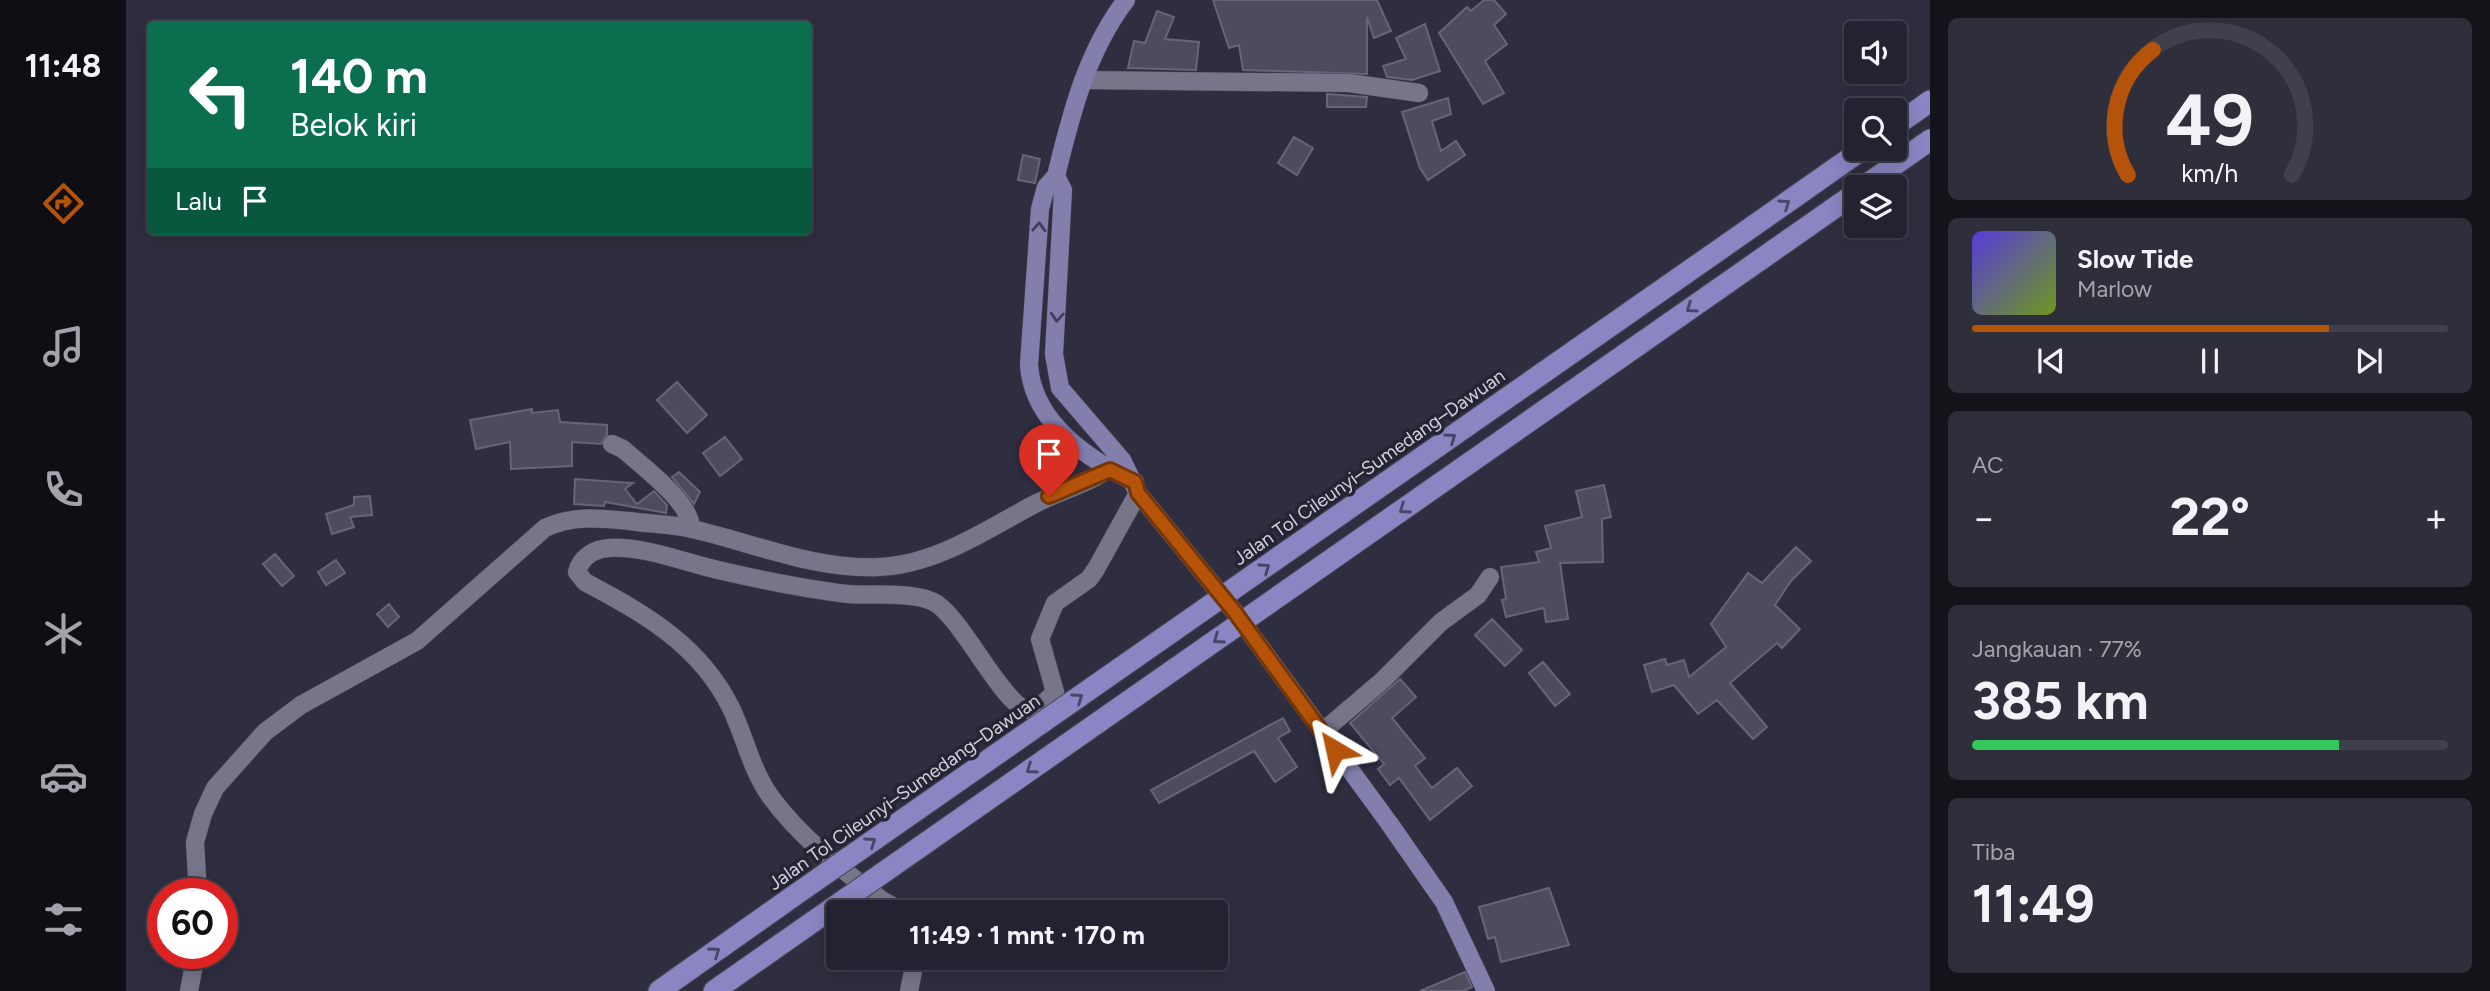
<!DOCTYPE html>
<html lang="id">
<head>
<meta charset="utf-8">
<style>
  :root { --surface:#232230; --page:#2f2f3c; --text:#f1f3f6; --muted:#a3a4ab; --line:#403f4c; --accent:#b45309 }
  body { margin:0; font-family:Figtree,sans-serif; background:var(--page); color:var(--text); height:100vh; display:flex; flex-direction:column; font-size:26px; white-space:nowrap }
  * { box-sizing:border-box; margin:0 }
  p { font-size:23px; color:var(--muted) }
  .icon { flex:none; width:38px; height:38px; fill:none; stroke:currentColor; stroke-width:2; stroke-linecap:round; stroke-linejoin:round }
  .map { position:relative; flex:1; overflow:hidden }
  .details { display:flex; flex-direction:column; gap:18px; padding:18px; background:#13131a; width:560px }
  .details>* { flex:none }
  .guide { position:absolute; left:21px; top:21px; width:665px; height:214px; border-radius:7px; box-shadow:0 4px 18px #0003,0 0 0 2px var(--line); background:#0b6e4f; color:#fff; overflow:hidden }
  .buttons { position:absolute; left:1718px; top:21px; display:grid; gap:14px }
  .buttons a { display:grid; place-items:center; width:63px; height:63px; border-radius:7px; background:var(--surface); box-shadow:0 4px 18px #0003,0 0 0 2px var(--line); font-size:35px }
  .speed { position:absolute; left:21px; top:878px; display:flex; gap:14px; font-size:35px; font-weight:700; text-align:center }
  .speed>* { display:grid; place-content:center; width:91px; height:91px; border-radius:50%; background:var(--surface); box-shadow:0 4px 18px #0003,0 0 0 2px var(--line); line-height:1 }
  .speed .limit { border:10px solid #d22; background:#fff; color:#111 }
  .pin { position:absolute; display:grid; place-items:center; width:60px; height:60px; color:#fff; margin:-72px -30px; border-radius:50% 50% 50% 0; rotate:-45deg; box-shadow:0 0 7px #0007 }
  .pin .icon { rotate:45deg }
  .me { position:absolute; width:77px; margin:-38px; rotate:324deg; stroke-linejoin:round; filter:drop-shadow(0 0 5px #0008) }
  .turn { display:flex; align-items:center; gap:24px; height:147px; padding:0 28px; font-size:32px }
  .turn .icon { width:91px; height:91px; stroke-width:2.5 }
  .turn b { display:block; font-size:49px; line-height:60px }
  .then { display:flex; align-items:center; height:66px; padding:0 28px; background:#0003; gap:14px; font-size:26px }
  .big { font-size:52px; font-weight:700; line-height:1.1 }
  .details .card { flex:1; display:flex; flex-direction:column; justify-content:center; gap:10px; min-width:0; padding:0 24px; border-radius:10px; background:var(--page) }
  .details .dial { align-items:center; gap:0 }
  .dial svg { height:182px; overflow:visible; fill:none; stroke:var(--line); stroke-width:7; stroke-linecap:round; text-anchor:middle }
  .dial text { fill:var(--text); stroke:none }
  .song { display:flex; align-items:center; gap:21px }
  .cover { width:84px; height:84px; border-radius:10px; background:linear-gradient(135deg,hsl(250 70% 55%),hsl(80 70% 35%)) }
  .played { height:7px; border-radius:4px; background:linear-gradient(90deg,var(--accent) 75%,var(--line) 75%) }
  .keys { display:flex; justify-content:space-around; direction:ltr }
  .heat { display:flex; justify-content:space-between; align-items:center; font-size:38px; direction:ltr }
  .charge { height:10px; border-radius:5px; background:linear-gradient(90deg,#34c759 77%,var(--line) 0) }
  .trip { position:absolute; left:700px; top:900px; width:402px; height:70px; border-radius:7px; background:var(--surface); box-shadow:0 4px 18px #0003,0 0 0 2px var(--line); font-weight:700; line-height:70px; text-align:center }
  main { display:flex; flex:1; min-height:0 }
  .tab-bar { display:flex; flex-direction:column; width:126px; justify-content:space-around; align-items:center; background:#0e0e13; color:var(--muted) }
  .tab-bar .icon { width:49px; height:49px }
  .tab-bar .on { color:var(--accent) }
  .tab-bar b { font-size:32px; color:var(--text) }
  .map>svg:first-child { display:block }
  .building { fill:#4d4c5f; stroke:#656579; stroke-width:2 }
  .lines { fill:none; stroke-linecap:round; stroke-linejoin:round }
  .minor-casing { stroke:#4b4a59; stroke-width:19 }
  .tertiary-casing { stroke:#4b4a59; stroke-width:19 }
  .primary-casing { stroke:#4b4a59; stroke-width:19 }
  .motorway-casing { stroke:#4b4a59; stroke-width:23 }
  .minor { stroke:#76758a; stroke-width:18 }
  .tertiary { stroke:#76758a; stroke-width:18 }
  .primary { stroke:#827fad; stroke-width:18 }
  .motorway { stroke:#8a86c4; stroke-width:21 }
  .motorway-bridge-casing { stroke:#4b4a59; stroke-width:23; stroke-linecap:butt }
  .motorway-bridge { stroke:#8a86c4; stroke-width:21 }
  .oneway { stroke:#484667 }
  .oneway2 { stroke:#413f59 }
  .route-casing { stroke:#753606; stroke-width:18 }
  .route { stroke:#b45309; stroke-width:12 }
  .labels { text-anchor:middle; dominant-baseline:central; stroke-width:7; stroke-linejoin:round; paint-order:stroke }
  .street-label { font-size:19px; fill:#d0d0db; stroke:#252435 }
</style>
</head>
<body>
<main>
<nav class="tab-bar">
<b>11:48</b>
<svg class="icon on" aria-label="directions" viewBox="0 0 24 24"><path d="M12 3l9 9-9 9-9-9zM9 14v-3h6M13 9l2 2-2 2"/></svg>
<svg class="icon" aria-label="music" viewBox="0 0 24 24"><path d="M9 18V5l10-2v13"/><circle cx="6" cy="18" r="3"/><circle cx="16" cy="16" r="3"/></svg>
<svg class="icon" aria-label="phone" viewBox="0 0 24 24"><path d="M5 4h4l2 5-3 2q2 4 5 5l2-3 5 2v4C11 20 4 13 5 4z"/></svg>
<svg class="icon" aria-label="climate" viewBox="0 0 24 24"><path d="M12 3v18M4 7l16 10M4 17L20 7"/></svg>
<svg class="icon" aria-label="car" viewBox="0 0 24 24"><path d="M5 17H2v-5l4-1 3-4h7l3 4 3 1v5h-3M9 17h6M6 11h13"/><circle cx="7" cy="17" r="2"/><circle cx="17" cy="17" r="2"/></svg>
<svg class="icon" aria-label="filters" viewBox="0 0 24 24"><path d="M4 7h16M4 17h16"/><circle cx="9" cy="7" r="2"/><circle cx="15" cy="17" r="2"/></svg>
</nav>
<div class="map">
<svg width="1804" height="991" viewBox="0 0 1804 991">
  <rect width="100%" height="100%" fill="#2f2e40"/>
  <path class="building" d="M 1087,0 L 1251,0 L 1265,31 L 1248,38 L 1241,17 L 1241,74 L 1117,70 L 1113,45 L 1103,48 Z
    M 1358,0 L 1368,0 L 1380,14 L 1368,25 L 1381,44 L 1359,61 L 1378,93 L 1357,104 L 1313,33 L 1341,7 L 1345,11 Z
    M 1031,11 L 1048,17 L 1039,39 L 1073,42 L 1070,70 L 1002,68 L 1008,41 L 1019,43 Z
    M 1299,24 L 1314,71 L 1286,80 L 1261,77 L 1257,66 L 1280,59 L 1270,38 Z
    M 1201,94 L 1241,97 L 1240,107 L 1201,107 Z
    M 1322,98 L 1325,114 L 1306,121 L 1315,151 L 1330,141 L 1339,155 L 1302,180 L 1294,168 L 1276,112 Z
    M 1168,137 L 1187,148 L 1171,175 L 1152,163 Z
    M 897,155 L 914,159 L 909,183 L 892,180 Z
    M 551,382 L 581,415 L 561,433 L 531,400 Z
    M 406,409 L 406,413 L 432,410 L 434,422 L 481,425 L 481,434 L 475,444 L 446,442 L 446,466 L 385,469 L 384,442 L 350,449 L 344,420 Z
    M 599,437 L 616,459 L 594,476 L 577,453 Z
    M 553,472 L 574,492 L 568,504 L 546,477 Z
    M 449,479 L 507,483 L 499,489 L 511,504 L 528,491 L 541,505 L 540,513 L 479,502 L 478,506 L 448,504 Z
    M 1478,485 L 1485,517 L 1476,519 L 1477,562 L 1434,563 L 1442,619 L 1420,622 L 1418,608 L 1380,617 L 1376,600 L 1380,599 L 1375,567 L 1413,562 L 1410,552 L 1425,548 L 1419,526 L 1456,517 L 1450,491 Z
    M 244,496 L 246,515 L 224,517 L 228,527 L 206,534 L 200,514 L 228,505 L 228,497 Z
    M 1670,547 L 1685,561 L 1665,581 L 1649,605 L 1674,629 L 1656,648 L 1651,643 L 1604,683 L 1641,727 L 1627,739 L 1591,700 L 1572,714 L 1548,685 L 1526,692 L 1518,665 L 1539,659 L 1541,665 L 1558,660 L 1563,677 L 1600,647 L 1585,624 L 1622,573 L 1636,583 Z
    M 149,554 L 168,576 L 156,586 L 137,564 Z
    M 210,560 L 219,573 L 200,585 L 192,572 Z
    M 263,604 L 273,617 L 262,627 L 251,614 Z
    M 1366,619 L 1396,650 L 1379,666 L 1349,635 Z
    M 1417,662 L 1444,694 L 1429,706 L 1403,673 Z
    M 1274,679 L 1290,697 L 1266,718 L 1299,758 L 1289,766 L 1306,788 L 1331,768 L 1346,786 L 1304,820 L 1273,778 L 1264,785 L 1252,769 L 1258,764 L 1224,723 Z
    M 1157,718 L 1164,731 L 1152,738 L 1171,767 L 1149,782 L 1128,751 L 1033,803 L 1025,790 Z
    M 1423,888 L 1443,945 L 1375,962 L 1369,937 L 1362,939 L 1353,907 Z
    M 1339,972 L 1346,987 L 1337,991 L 1294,991 Z"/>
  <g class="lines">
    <defs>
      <path id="minor" d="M 957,80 L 1223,83 L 1293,93
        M 486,444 L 497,449 C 517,467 565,502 565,528
        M 1196,732 L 1256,681 L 1315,622 L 1352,595 L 1364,577
        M 775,912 C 768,906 760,903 753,898 C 714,868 673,836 644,796 C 625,769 619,737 605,708 C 574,645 519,614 459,582 L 451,572 C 455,557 468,549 483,548 C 519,546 557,562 592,570 C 635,580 678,589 722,594 C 747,596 792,591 811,604 C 838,622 880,710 903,710 C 913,710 923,698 929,692 L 914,639 L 929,603 L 963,579 L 970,569 L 1012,493
        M 783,991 L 790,957"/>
      <path id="tertiary" d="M 72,894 L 69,842 L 77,814 L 89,788 L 139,732 L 175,705 L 291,641 L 419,528 C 447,515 474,518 503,521 C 523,524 546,524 566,529 C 628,543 688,570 753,567 C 808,565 857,532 905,506 C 934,490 968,483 994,461
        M 63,991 L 70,954"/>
      <path id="primary" d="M 1000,0 C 961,51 945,114 930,176 L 920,187 L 914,209 L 903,365 C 907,423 961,459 1009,482
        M 930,176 L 937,190 L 928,354 L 934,388 L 996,460 L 1012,493 L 1108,611 L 1263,823 L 1318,902 L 1360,991"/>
      <path id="motorway" d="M 1769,126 L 1804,101
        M 1737,187 L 1804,140
        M 1603,243 L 1737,149
        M 1621,269 L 1731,192
        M 533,991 L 669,895
        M 588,991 L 688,921"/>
    </defs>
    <use href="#minor" class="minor-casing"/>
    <use href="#tertiary" class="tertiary-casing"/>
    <use href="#primary" class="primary-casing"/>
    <use href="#motorway" class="motorway-casing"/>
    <use href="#minor" class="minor"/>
    <use href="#tertiary" class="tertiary"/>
    <use href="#primary" class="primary"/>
    <use href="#motorway" class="motorway"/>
    <defs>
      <path id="motorway-bridge" d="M 669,895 L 1603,243
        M 688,921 L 1621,269"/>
    </defs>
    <use href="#motorway-bridge" class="motorway-bridge-casing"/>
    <use href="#motorway-bridge" class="motorway-bridge"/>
  </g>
  <defs><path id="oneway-chevron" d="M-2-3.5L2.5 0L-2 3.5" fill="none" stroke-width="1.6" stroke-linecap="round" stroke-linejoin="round" transform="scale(1.75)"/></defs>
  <g class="oneway">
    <use href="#oneway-chevron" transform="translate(1659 204) rotate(-35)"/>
    <use href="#oneway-chevron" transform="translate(1565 308) rotate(145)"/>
    <use href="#oneway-chevron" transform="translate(1325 438) rotate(-35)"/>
    <use href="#oneway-chevron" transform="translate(1278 509) rotate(145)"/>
    <use href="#oneway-chevron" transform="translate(1139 568) rotate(-35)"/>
    <use href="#oneway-chevron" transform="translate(1092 639) rotate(145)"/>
    <use href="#oneway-chevron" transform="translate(952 698) rotate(-35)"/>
    <use href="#oneway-chevron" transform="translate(905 769) rotate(145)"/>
    <use href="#oneway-chevron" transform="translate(745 842) rotate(-35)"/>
    <use href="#oneway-chevron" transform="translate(589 952) rotate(-35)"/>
  </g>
  <g class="oneway2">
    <use href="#oneway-chevron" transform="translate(913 227) rotate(-87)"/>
    <use href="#oneway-chevron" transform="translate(931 317) rotate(94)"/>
  </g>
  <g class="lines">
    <defs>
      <path id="route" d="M 923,496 L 984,470 L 1009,482 L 1012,493 L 1108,611 L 1209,750"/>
    </defs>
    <use href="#route" class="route-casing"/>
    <use href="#route" class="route"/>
  </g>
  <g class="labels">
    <g class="street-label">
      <text transform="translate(1243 467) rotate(-35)">Jalan Tol Cileunyi–Sumedang–Dawuan</text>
      <text transform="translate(778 792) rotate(-35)">Jalan Tol Cileunyi–Sumedang–Dawuan</text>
    </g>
  </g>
</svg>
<div class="buttons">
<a><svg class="icon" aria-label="sound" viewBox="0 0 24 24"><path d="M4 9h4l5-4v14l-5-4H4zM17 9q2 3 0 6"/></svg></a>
<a><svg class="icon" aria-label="search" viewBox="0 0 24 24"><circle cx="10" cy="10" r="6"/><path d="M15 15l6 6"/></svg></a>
<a><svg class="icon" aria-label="layers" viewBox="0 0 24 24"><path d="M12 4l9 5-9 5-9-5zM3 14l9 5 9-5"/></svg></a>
</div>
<div class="speed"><div class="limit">60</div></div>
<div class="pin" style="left:923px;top:496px;background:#d93025"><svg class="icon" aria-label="arrive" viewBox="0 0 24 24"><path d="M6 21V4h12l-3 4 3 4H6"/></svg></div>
<svg class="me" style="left:1209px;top:750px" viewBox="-20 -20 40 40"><path d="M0-17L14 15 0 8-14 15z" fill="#b45309" stroke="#fff" stroke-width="4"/></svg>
<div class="trip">11:49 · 1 mnt · 170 m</div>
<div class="guide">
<div class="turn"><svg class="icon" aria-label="left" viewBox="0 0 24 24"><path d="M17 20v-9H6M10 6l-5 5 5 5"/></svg><div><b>140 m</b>Belok kiri</div></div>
<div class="then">Lalu<svg class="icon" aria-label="arrive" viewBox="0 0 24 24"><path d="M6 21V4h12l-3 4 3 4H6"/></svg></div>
</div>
</div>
<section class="details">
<div class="card dial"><svg viewBox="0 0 100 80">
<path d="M14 69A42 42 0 1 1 86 69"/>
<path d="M14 69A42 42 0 0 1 25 14" stroke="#b45309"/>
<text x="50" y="56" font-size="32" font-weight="700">49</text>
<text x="50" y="72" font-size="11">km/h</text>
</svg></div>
<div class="card">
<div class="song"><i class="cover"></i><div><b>Slow Tide</b><p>Marlow</p></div></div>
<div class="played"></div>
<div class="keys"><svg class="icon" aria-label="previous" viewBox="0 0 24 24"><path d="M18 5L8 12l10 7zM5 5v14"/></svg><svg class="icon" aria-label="pause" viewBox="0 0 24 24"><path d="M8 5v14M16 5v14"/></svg><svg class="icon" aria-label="next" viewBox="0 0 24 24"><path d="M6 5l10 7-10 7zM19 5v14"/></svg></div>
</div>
<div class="card"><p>AC</p>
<div class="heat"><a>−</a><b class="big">22°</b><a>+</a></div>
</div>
<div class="card"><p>Jangkauan · 77%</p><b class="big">385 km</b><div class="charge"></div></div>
<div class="card"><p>Tiba</p><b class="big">11:49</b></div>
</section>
</main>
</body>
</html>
